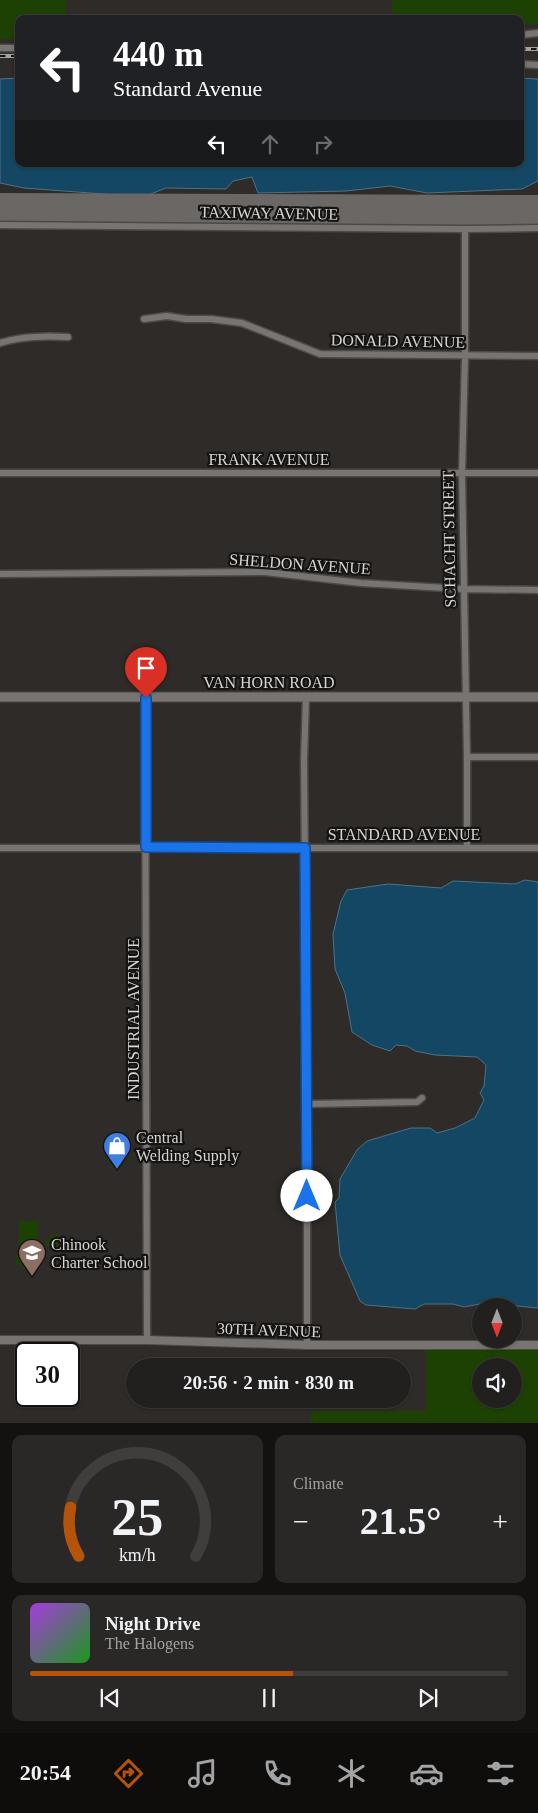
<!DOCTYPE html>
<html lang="en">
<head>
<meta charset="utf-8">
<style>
  :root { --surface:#22201e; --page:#2a2827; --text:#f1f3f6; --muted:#a2a3a4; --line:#3f3e3c; --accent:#b45309 }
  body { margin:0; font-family:"Times New Roman",serif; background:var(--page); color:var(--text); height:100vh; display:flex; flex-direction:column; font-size:19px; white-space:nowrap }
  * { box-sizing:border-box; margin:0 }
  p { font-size:16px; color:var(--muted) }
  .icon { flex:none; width:28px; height:28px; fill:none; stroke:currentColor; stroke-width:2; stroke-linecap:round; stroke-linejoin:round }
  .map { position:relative; height:1423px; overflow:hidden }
  .side { display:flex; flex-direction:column; gap:12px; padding:12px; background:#131210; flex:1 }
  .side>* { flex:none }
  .guide { position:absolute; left:15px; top:15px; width:509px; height:152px; border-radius:10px; box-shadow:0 1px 4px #0004,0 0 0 1px var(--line); background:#202124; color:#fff; overflow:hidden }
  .needle { width:32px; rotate:180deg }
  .controls { position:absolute; left:472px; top:1298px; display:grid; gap:10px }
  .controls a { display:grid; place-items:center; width:50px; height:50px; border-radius:50%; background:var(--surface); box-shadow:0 1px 4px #0004,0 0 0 1px var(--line); font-size:25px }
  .speed { position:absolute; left:15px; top:1342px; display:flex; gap:10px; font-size:25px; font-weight:700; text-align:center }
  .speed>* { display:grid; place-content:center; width:65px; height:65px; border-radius:50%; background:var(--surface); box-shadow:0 1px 4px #0004,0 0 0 1px var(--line); line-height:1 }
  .speed .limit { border:2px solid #111; border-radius:8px; background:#fff; color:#111 }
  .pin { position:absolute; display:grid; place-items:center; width:42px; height:42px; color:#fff; margin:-51px -21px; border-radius:50% 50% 50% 0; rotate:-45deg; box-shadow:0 0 5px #0007 }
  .pin .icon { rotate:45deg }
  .me { position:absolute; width:55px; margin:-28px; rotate:0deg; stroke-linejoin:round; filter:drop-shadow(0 0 4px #0008) }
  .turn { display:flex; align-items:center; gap:18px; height:105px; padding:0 15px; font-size:22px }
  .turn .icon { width:65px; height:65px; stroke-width:2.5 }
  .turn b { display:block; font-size:35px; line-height:42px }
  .lanes { display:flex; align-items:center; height:48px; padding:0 15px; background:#0003; justify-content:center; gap:25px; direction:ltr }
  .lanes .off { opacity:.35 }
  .big { font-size:38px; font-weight:700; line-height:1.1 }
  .side .tile { flex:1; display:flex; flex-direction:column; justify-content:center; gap:8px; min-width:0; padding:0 18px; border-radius:10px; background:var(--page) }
  .side .dial { align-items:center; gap:0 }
  .dial svg { height:130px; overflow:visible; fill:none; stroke:var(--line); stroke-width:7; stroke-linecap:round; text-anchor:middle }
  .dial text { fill:var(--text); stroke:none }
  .song { display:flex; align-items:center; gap:15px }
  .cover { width:60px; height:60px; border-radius:8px; background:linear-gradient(135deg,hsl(280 70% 55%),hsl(120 70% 35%)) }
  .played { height:5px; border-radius:2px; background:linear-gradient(90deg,var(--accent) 55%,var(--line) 55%) }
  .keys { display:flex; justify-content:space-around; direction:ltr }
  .heat { display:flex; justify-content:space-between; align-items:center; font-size:28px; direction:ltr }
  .side .tiles { flex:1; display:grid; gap:12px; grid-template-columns:1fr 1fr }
  .tile:last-child { grid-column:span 2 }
  .trip { position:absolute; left:126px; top:1358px; width:285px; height:50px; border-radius:25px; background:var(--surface); box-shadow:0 1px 4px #0004,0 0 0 1px var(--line); font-weight:700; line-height:50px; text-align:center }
  .tab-bar { display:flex; height:80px; justify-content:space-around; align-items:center; background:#0e0d0c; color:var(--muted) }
  .tab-bar .icon { width:35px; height:35px }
  .tab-bar .on { color:var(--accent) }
  .tab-bar b { font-size:22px; color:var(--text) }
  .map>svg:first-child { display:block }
  .green { fill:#1d4103; fill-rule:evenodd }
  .water { fill:#134763; stroke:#4e7285 }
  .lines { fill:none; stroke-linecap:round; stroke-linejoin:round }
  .runway { stroke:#6a6764; stroke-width:36 }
  .minor-casing { stroke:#4d4947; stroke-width:9 }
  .tertiary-casing { stroke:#4d4947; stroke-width:10 }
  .secondary-casing { stroke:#4d4947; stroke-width:11 }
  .minor { stroke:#787471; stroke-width:6 }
  .tertiary { stroke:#787471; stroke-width:8 }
  .secondary { stroke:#787471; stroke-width:9 }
  .rail-casing { stroke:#a5a3a1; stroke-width:4 }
  .rail { stroke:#151413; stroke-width:2; stroke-dasharray:5.5; stroke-linecap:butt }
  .route-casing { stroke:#114b97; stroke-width:12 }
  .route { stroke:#1a73e8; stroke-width:9 }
  .labels { text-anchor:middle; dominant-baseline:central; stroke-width:4.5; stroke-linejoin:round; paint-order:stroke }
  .street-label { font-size:16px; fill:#d7d5d3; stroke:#151413 }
  .poi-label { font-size:16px; fill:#d7d5d3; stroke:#151413; text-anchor:start }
</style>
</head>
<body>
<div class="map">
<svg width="538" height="1423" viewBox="0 0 538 1423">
  <rect width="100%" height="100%" fill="#2e2b28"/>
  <path class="green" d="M 0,0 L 66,0 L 66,19 L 19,19 L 19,39 L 0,39 Z
    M 392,0 L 538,0 L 538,24 L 520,24 L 520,19 L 392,19 Z
    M 19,1221 L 38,1221 L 38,1255 L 19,1255 Z
    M 51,1235 L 61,1235 L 60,1250 L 51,1250 L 51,1246 L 46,1246 L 46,1239 L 51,1239 Z
    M 16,1256 L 33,1256 L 33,1270 L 23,1270 L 23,1265 L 16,1265 Z
    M 426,1349 L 538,1349 L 538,1423 L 311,1423 L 311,1411 L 426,1411 ZM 514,1366 L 514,1399 L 481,1399 L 481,1366 Z"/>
  <path class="water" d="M 19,78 L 19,164 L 520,164 L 520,78 L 538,79 L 538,181 L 522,189 L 427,193 L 390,186 L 346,191 L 258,193 L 252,177 L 233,181 L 226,189 L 166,188 L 143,197 L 24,188 L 0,183 L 0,79 Z
    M 525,880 L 538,882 L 538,1308 L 485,1303 L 464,1307 L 453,1304 L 424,1304 L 415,1309 L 366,1305 L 360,1301 L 340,1255 L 335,1202 L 339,1198 L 340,1179 L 357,1150 L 367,1141 L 411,1128 L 430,1128 L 437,1133 L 455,1128 L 475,1118 L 484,1100 L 480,1093 L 484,1086 L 486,1065 L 477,1057 L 435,1055 L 415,1051 L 407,1046 L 396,1045 L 390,1051 L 372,1045 L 352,1032 L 345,993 L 335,969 L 333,934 L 341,901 L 347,890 L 388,884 L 441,888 L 453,881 L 515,884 Z"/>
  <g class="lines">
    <path class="runway" d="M 0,211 L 538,213"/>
    <defs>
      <path id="minor" d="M 520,35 L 538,33
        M 0,48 L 19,48
        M 520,64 L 538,65
        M 0,225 L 465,229 L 538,228
        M 465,229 L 465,356 L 462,473 L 467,757 L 467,848
        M 144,319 L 167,316 L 186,319 L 211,319 L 242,323 L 320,354 L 538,356
        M 0,343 C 23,336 45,336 68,337
        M 0,473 L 538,473
        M 0,574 L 265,572 L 361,583 L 463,589 L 538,590
        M 306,697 L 304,760 L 307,1104 L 307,1345
        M 145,698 L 147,1340
        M 467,757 L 538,757
        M 0,848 L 538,848
        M 307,1104 L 417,1102 L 422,1098"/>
      <path id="tertiary" d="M 0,1340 L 147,1340 L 307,1345 L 538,1345"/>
      <path id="secondary" d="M 0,697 L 538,697"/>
    </defs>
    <use href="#minor" class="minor-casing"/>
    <use href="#tertiary" class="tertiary-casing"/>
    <use href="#secondary" class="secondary-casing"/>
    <use href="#minor" class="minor"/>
    <use href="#tertiary" class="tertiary"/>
    <use href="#secondary" class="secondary"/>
    <defs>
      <path id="rail" d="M 520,49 L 538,49
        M 0,56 L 19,56"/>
    </defs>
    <use href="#rail" class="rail-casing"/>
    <use href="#rail" class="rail"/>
  </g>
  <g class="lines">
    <defs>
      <path id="route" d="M 146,698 L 146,847 L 305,848 L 307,1196"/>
    </defs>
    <use href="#route" class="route-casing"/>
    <use href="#route" class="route"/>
  </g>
  <defs>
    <symbol id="shop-pin" viewBox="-11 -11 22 30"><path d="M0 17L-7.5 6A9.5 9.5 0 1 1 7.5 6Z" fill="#3f7fe0" stroke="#151413"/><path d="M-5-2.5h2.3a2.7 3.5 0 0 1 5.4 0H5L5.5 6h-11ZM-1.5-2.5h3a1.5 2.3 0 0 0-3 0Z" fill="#fff"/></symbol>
    <symbol id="school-pin" viewBox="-11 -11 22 30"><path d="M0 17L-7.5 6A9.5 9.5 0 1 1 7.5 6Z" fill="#8d6e63" stroke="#151413"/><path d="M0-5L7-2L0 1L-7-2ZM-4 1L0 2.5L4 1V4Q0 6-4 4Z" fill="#fff"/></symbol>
  </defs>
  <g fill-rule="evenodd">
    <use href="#shop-pin" x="101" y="1130" width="32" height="43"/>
    <use href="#school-pin" x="16" y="1237" width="32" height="43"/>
  </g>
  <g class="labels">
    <g class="street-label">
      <text transform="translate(269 213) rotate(1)">TAXIWAY AVENUE</text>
      <text transform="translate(398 341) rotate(1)">DONALD AVENUE</text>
      <text x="269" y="459">FRANK AVENUE</text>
      <text transform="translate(449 539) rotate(-91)">SCHACHT STREET</text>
      <text transform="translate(300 564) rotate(4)">SHELDON AVENUE</text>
      <text x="269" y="682">VAN HORN ROAD</text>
      <text x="404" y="834">STANDARD AVENUE</text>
      <text transform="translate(133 1019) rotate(-90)">INDUSTRIAL AVENUE</text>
      <text transform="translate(269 1330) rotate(2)">30TH AVENUE</text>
    </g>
    <g class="poi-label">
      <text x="136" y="1137">Central<tspan x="136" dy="18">Welding Supply</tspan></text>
      <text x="51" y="1244">Chinook<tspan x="51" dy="18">Charter School</tspan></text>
    </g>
  </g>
</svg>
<div class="controls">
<a><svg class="needle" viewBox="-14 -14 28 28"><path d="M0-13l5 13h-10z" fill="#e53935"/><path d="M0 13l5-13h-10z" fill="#a2a3a4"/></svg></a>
<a><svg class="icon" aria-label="sound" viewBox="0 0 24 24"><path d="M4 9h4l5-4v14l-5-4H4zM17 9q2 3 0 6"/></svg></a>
</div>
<div class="speed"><div class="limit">30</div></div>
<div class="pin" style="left:146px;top:698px;background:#d93025"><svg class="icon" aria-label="arrive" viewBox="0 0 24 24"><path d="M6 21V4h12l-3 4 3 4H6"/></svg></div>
<svg class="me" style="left:307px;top:1196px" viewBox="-20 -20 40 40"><circle r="19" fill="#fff"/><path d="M0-13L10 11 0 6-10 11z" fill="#1a73e8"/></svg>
<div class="trip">20:56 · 2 min · 830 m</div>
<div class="guide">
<div class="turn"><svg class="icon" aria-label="left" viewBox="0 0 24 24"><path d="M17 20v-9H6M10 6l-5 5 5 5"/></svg><div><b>440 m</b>Standard Avenue</div></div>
<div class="lanes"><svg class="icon" aria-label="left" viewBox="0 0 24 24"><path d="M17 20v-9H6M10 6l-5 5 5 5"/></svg><svg class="icon off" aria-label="ahead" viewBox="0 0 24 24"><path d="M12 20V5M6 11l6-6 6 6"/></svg><svg class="icon off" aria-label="right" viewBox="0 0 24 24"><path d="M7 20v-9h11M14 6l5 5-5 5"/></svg></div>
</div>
</div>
<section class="side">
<div class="tiles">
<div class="tile dial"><svg viewBox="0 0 100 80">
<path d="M14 69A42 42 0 1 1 86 69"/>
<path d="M14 69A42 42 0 0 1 9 39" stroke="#b45309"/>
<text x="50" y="56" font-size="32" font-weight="700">25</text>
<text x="50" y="72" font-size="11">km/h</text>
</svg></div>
<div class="tile"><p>Climate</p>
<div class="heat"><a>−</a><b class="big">21.5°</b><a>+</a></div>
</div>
<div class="tile">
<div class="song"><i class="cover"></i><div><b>Night Drive</b><p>The Halogens</p></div></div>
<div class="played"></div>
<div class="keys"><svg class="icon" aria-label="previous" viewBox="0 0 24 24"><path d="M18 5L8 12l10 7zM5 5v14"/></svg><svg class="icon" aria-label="pause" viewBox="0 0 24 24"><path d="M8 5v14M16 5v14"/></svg><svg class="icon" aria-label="next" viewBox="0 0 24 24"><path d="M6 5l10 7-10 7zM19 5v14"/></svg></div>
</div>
</div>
</section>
<nav class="tab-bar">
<b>20:54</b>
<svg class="icon on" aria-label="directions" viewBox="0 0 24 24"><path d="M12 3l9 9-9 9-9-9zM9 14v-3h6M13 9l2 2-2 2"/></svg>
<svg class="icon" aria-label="music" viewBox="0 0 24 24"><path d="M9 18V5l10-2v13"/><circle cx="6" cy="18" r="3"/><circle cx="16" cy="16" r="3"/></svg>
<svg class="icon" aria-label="phone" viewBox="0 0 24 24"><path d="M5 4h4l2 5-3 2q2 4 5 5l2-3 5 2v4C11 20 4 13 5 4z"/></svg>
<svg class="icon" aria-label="climate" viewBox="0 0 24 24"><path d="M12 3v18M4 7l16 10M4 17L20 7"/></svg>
<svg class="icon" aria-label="car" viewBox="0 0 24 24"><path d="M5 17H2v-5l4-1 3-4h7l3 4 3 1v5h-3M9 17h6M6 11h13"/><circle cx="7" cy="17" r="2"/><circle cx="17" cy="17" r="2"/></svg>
<svg class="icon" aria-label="filters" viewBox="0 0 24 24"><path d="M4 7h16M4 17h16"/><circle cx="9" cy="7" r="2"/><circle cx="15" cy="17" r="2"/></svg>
</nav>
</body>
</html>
